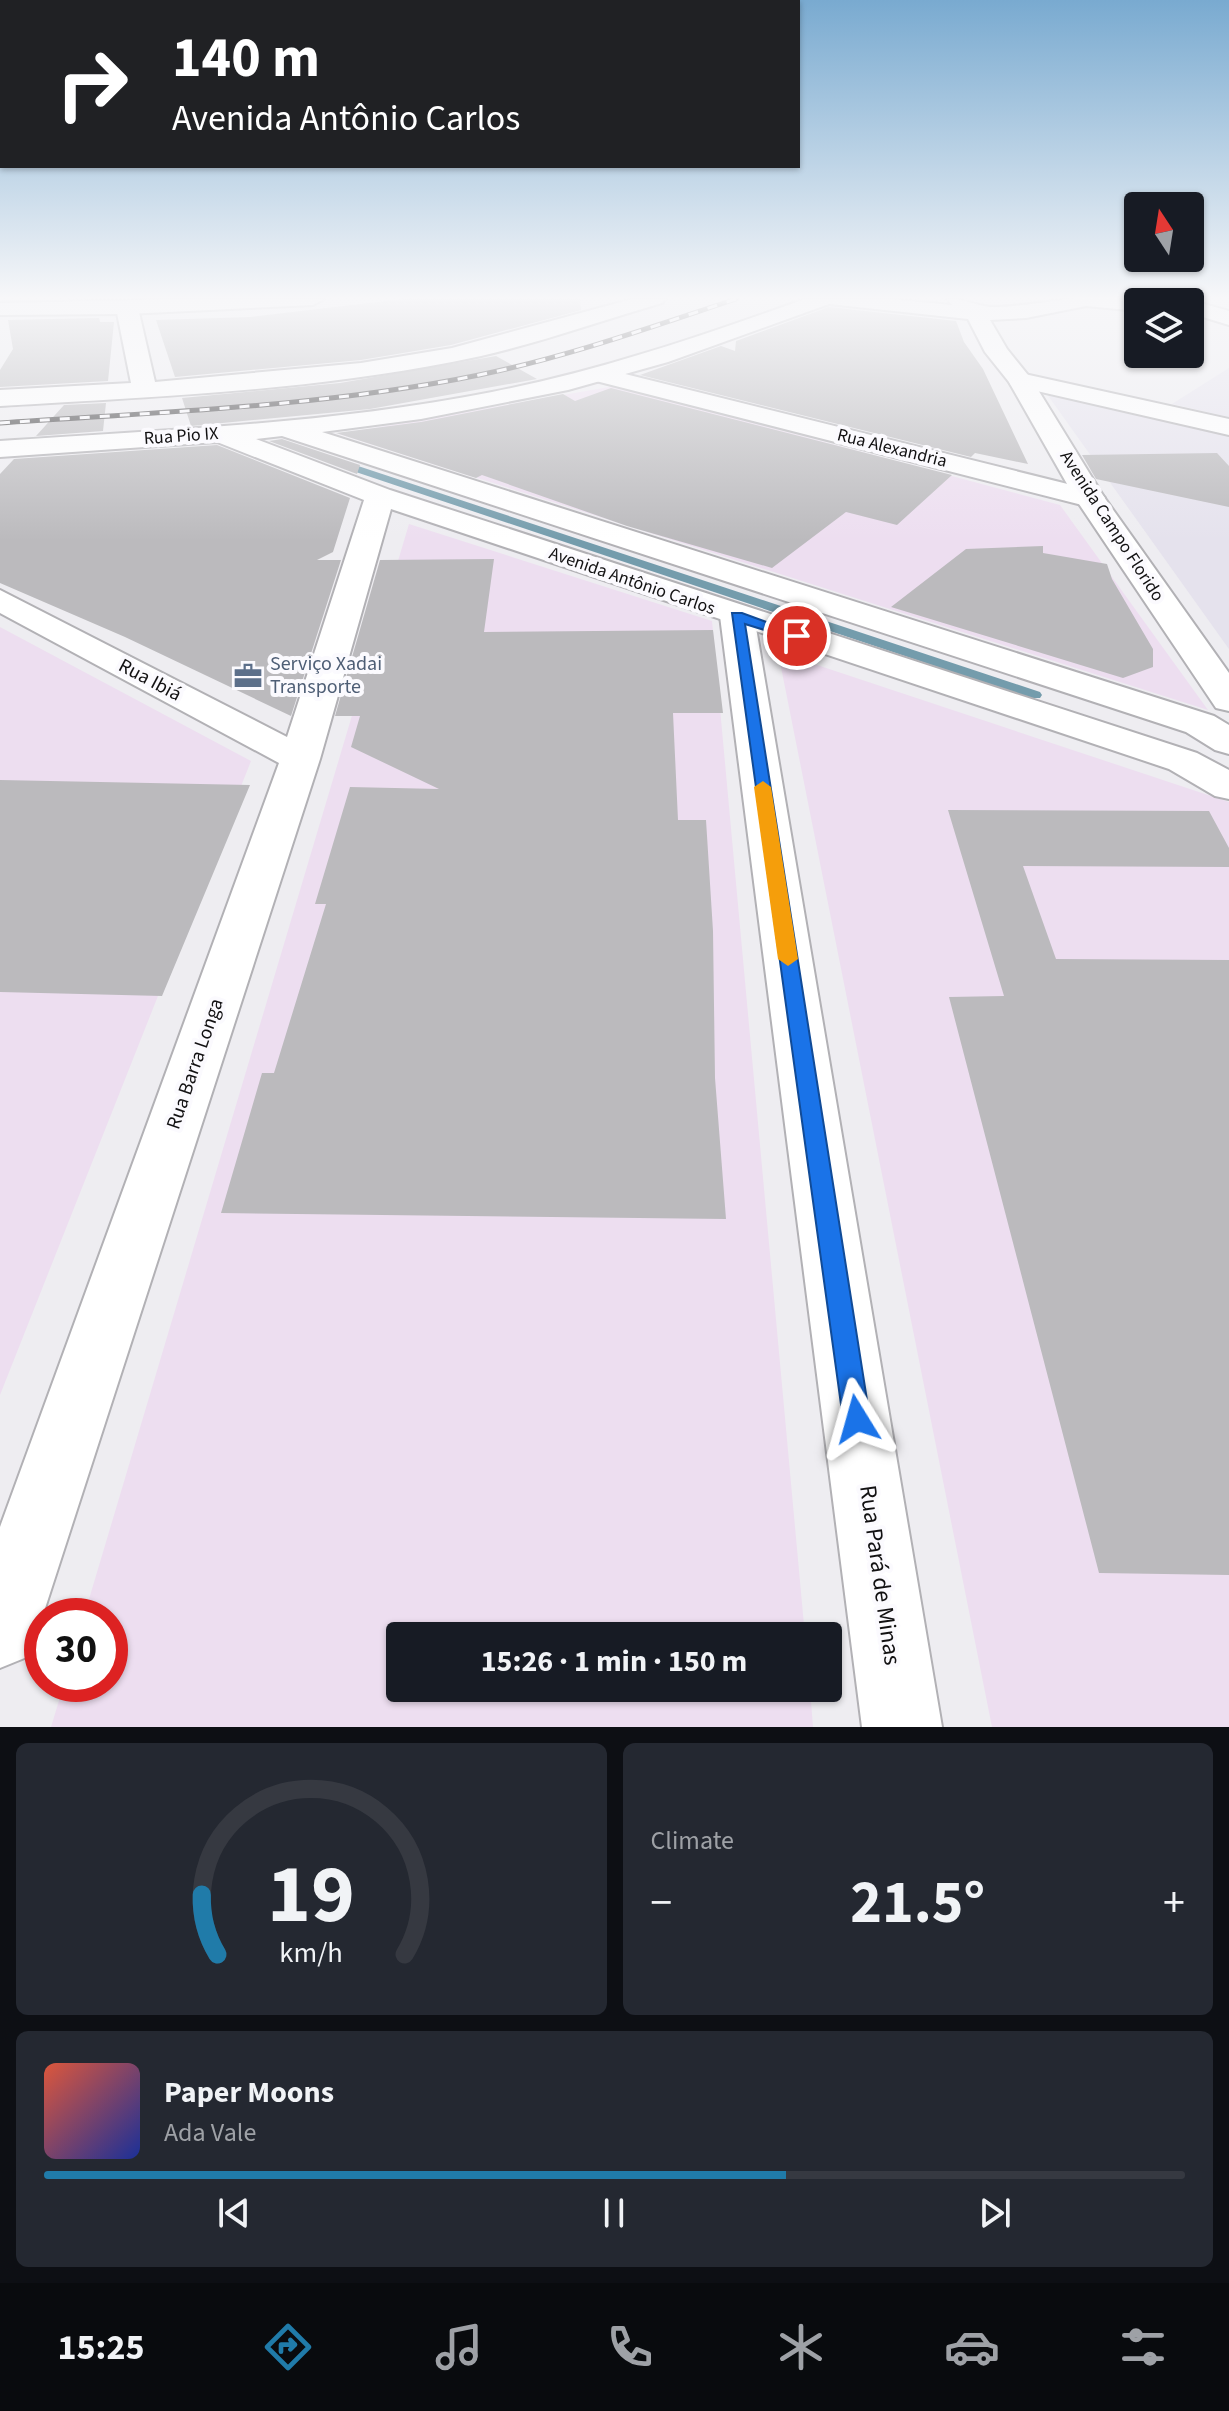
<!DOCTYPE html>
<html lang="en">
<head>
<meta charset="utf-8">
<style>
  :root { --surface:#171b24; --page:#242831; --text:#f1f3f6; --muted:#9ea1a6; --line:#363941; --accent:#207ba9 }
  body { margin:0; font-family:"Source Sans 3",sans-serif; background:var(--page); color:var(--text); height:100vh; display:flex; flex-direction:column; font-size:30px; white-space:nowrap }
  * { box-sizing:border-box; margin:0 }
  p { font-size:26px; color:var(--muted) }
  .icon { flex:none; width:44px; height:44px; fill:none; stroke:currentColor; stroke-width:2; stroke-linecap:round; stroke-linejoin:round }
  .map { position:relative; height:1727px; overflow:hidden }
  .drawer { display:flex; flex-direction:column; gap:16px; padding:16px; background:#0d0f14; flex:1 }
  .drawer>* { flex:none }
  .top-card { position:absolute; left:0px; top:0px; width:800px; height:168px; box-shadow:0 2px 6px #0004; background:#202124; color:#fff; overflow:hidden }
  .needle { width:52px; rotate:348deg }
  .buttons { position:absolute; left:1124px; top:192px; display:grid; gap:16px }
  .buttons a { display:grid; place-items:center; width:80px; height:80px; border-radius:8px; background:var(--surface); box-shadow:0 2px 6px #0004; font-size:40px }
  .speed { position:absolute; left:24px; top:1598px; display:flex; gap:16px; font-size:40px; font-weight:700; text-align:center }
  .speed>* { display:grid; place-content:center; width:104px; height:104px; border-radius:50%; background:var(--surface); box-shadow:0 2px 6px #0004; line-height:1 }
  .speed .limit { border:12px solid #d22; background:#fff; color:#111 }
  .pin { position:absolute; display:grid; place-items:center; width:68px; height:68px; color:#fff; margin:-34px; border:4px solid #fff; border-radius:50%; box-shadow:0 2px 8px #0007 }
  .me { position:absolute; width:88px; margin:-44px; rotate:352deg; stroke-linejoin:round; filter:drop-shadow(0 0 6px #0008) }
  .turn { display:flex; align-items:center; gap:28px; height:168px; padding:0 40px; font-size:36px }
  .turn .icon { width:104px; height:104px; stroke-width:2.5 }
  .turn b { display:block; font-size:56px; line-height:68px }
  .big { font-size:60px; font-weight:700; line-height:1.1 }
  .drawer .widget { flex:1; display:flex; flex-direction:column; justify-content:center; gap:12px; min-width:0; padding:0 28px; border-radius:12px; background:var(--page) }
  .drawer .dial { align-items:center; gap:0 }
  .dial svg { height:208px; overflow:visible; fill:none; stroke:var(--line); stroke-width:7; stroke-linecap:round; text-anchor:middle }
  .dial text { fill:var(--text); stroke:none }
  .song { display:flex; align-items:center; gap:24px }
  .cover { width:96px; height:96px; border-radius:12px; background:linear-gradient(135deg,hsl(10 70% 55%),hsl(230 70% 35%)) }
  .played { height:8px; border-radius:4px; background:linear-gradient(90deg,var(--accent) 65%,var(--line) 65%) }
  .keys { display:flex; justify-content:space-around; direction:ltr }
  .heat { display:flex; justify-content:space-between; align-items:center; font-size:44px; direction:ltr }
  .drawer .tiles { flex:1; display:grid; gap:16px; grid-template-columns:1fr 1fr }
  .widget:last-child { grid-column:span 2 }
  .trip { position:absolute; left:386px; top:1622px; width:456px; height:80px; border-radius:8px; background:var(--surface); box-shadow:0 2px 6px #0004; font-weight:700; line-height:80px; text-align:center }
  .dock { display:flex; height:128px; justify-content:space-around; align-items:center; background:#090b0e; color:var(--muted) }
  .dock .icon { width:56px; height:56px }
  .dock .selected { color:var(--accent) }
  .dock b { font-size:36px; color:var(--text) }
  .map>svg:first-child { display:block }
  .industrial { fill:#eddef0 }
  .built { fill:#e5e2ed }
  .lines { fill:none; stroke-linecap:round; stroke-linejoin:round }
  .stream { fill:#749cac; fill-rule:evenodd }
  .building { fill:#bbbabd }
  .street-casing { stroke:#b2b1b5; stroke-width:4 }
  .secondary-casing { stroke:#b2b1b5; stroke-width:4 }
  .primary-casing { stroke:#b2b1b5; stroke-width:4 }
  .street { fill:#fff; fill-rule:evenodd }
  .secondary { fill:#fff; fill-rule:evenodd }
  .primary { fill:#fff; fill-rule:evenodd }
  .rail-casing { stroke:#434244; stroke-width:5 }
  .rail { stroke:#fbfafe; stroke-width:3; stroke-dasharray:10; stroke-linecap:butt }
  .route { fill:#1a73e8; stroke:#114b97; stroke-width:2 }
  .slow { fill:#f59e0b }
  .labels { text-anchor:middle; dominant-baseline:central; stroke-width:8; stroke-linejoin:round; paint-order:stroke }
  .far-street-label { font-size:18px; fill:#121112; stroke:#fbfafe }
  .service-label { font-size:20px; fill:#4e5e75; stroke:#fbfafe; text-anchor:start }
  .street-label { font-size:20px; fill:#121112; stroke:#fbfafe }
  .near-street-label { font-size:24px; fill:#121112; stroke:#fbfafe }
</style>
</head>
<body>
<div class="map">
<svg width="1229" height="1727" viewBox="0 0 1229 1727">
  <rect width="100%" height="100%" fill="#eeedf1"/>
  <path class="industrial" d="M 615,386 L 1060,505 L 1208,710 L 339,434 Z
    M 409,524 L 712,621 L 805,1636 L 400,1636 L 400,1688 L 810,1688 L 813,1727 L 51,1727 L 64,1684 L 110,1684 L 110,1616 L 84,1616 Z
    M 0,627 L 251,761 L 0,1395 Z
    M 778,652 L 1229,802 L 1229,1727 L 992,1727 Z"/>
  <path class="built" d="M 1229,368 L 1229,417 L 1172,404 Z
    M 1044,390 L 1229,434 L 1229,649 Z"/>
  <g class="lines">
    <path class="stream" d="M 335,461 L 343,461 L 1040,692 L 1042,695 L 1040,698 L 1030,698 L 335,465 Z"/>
  </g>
  <path class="building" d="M 403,299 L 580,299 L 581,310 L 451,345 L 361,360 L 175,377 L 156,320 L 250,317 Z
    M 829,307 L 956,321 L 964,342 L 983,369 L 1028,464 L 975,453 L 971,457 L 640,375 L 721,346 L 735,351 L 736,341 Z
    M 99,318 L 100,322 L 114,322 L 108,381 L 0,387 L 0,370 L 13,349 L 8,320 Z
    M 496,356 L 537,379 L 370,409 L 191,426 L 182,398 L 340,383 Z
    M 611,388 L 952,475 L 897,525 L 846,512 L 772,568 L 627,526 L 482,475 L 476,478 L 336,433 L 421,422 L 563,394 L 575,401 Z
    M 106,403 L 103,431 L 36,436 L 64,405 Z
    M 282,439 L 360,465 L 357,474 L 269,441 Z
    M 217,445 L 350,498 L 333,552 L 317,560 L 341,560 L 291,716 L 125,637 L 0,583 L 0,474 L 14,459 Z
    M 1217,453 L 1229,466 L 1229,507 L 1096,479 L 1082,455 Z
    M 1043,546 L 1043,553 L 1107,564 L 1112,579 L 1153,649 L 1153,667 L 1123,678 L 891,607 L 966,549 Z
    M 494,559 L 484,632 L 713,630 L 723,713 L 673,713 L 678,820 L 706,820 L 713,931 L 715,1078 L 726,1219 L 221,1213 L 262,1073 L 274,1073 L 326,904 L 315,904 L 350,787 L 439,789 L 351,747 L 360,716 L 335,716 L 380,560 Z
    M 0,780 L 250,785 L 162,996 L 0,992 Z
    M 948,810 L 1209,811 L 1229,848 L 1229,867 L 1023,866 L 1056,959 L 1229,960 L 1229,1575 L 1099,1573 L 949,997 L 1004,996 Z"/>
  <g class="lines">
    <defs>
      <path id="street" d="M 632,299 L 666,299 L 662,303 C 593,323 523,349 452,362 C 304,391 150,397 0,406 L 0,390 L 131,383 L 116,308 L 127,302 L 138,308 L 155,382 L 361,363 L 452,348 Z
        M 601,368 L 1100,492 L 1105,498 L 1100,504 L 1090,507 L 592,380 L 589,375 L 592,370 Z
        M 1020,373 L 1229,419 L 1229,435 L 1011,385 L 1008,380 Z
        M 737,606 L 749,609 L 754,616 L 942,1727 L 862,1727 L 720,616 L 725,609 Z"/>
      <path id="secondary" d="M 805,299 L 889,299 L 952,305 L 947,299 C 969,299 977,307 995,307 C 1044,306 1097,288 1146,300 L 1138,302 L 1138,311 L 1086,306 L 1026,318 L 990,320 L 1007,349 L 1032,380 L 1104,497 L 1229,673 L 1229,711 L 1216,708 L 1075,498 L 1009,382 L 985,352 L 968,319 L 829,304 L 668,362 L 568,390 L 421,419 L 322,432 L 1214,716 L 1229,725 L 1229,754 L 1215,750 L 1186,732 L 282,436 L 256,439 L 390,490 L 1197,753 L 1229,770 L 1229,799 L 1215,796 L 1169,769 L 391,509 L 320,759 L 38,1630 L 27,1657 L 0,1668 L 0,1527 L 279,763 L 0,613 L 0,590 L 287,737 L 364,500 L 217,442 L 0,457 L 0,441 C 165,430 330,424 492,392 C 600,371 702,336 805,299 Z
        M 1190,300 L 1229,311 L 1229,325 L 1190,313 L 1190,302 L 1182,302 Z"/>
      <path id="primary" d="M 186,299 L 324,299 L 313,305 L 127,314 L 0,315 L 0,303 Z"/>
    </defs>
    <use href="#street" class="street-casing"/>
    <use href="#secondary" class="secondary-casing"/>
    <use href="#primary" class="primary-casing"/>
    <use href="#street" class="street"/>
    <use href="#secondary" class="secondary"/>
    <use href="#primary" class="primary"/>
    <defs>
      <path id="rail" d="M 0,423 C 159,412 322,407 479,375 C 567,357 651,327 736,299"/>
    </defs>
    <use href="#rail" class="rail-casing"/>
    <use href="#rail" class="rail"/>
  </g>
  <linearGradient id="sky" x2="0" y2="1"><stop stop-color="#79aad0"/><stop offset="0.55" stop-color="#f7f7f9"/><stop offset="1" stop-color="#f7f7f9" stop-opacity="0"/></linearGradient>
  <rect width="1229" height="541" fill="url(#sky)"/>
  <path class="route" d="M 732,613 L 742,613 L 804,636 L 797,640 L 745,624 L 870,1419 L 866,1428 L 857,1432 L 847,1428 L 843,1419 Z"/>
  <path class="slow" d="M 763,781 L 771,787 L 798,959 L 788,966 L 778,959 L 754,787 Z"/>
  <defs>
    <symbol id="office-bare" viewBox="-9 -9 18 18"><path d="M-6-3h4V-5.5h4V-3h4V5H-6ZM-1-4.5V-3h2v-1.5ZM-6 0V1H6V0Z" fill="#5c6f8a" stroke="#fbfafe" stroke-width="2.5" paint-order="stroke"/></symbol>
  </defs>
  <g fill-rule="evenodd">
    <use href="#office-bare" x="228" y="656" width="40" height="40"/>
  </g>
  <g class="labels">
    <g class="far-street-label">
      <text transform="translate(181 436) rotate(-4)">Rua Pio IX</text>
      <text transform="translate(892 448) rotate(14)">Rua Alexandria</text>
      <text transform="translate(1112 526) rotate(57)">Avenida Campo Florido</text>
      <text transform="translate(632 581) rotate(19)">Avenida Antônio Carlos</text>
    </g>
    <g class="service-label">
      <text x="270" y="664">Serviço Xadai<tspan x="270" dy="23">Transporte</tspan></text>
    </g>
    <g class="street-label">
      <text transform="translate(150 680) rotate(28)">Rua Ibiá</text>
      <text transform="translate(195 1064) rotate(-71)">Rua Barra Longa</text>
    </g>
    <g class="near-street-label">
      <text transform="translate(880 1575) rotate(82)">Rua Pará de Minas</text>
    </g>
  </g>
</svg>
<div class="buttons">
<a><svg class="needle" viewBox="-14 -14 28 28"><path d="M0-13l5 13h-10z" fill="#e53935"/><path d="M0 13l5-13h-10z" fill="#9ea1a6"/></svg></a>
<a><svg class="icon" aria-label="layers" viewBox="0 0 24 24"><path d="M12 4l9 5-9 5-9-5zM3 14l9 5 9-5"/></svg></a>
</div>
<div class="speed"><div class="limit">30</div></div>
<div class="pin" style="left:797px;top:636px;background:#d93025"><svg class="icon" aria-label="arrive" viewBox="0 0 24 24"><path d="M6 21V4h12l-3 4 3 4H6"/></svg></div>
<svg class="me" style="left:857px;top:1419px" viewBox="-20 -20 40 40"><path d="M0-17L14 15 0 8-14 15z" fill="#1a73e8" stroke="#fff" stroke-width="4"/></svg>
<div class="trip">15:26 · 1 min · 150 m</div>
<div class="top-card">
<div class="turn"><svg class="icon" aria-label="right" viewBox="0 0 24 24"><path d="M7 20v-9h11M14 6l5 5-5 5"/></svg><div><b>140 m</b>Avenida Antônio Carlos</div></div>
</div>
</div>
<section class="drawer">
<div class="tiles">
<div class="widget dial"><svg viewBox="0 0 100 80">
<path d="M14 69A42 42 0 1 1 86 69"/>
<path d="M14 69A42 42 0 0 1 8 46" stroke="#207ba9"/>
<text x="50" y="56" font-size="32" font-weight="700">19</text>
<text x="50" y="72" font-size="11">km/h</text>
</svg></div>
<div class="widget"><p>Climate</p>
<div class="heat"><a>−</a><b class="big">21.5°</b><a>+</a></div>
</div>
<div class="widget">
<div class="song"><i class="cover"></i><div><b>Paper Moons</b><p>Ada Vale</p></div></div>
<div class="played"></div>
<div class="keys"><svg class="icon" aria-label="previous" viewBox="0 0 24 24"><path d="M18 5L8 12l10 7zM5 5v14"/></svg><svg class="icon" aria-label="pause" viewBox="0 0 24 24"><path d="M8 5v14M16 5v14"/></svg><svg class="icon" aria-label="next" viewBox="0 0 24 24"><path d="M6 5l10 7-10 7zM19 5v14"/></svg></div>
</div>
</div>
</section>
<nav class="dock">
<b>15:25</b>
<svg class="icon selected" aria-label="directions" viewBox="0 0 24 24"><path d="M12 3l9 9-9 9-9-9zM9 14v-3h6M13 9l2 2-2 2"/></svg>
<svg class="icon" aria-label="music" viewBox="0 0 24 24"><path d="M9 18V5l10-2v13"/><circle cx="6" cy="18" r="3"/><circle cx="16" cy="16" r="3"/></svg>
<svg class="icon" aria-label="phone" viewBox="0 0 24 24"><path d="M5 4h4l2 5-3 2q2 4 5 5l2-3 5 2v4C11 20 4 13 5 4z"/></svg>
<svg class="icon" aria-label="climate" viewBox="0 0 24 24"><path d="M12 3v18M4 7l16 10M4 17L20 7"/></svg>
<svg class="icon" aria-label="car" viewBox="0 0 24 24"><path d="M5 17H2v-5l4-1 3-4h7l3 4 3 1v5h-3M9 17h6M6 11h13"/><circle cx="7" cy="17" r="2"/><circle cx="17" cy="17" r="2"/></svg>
<svg class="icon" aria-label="filters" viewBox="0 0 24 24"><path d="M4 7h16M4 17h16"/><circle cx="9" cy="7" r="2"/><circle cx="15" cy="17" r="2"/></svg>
</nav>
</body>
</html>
